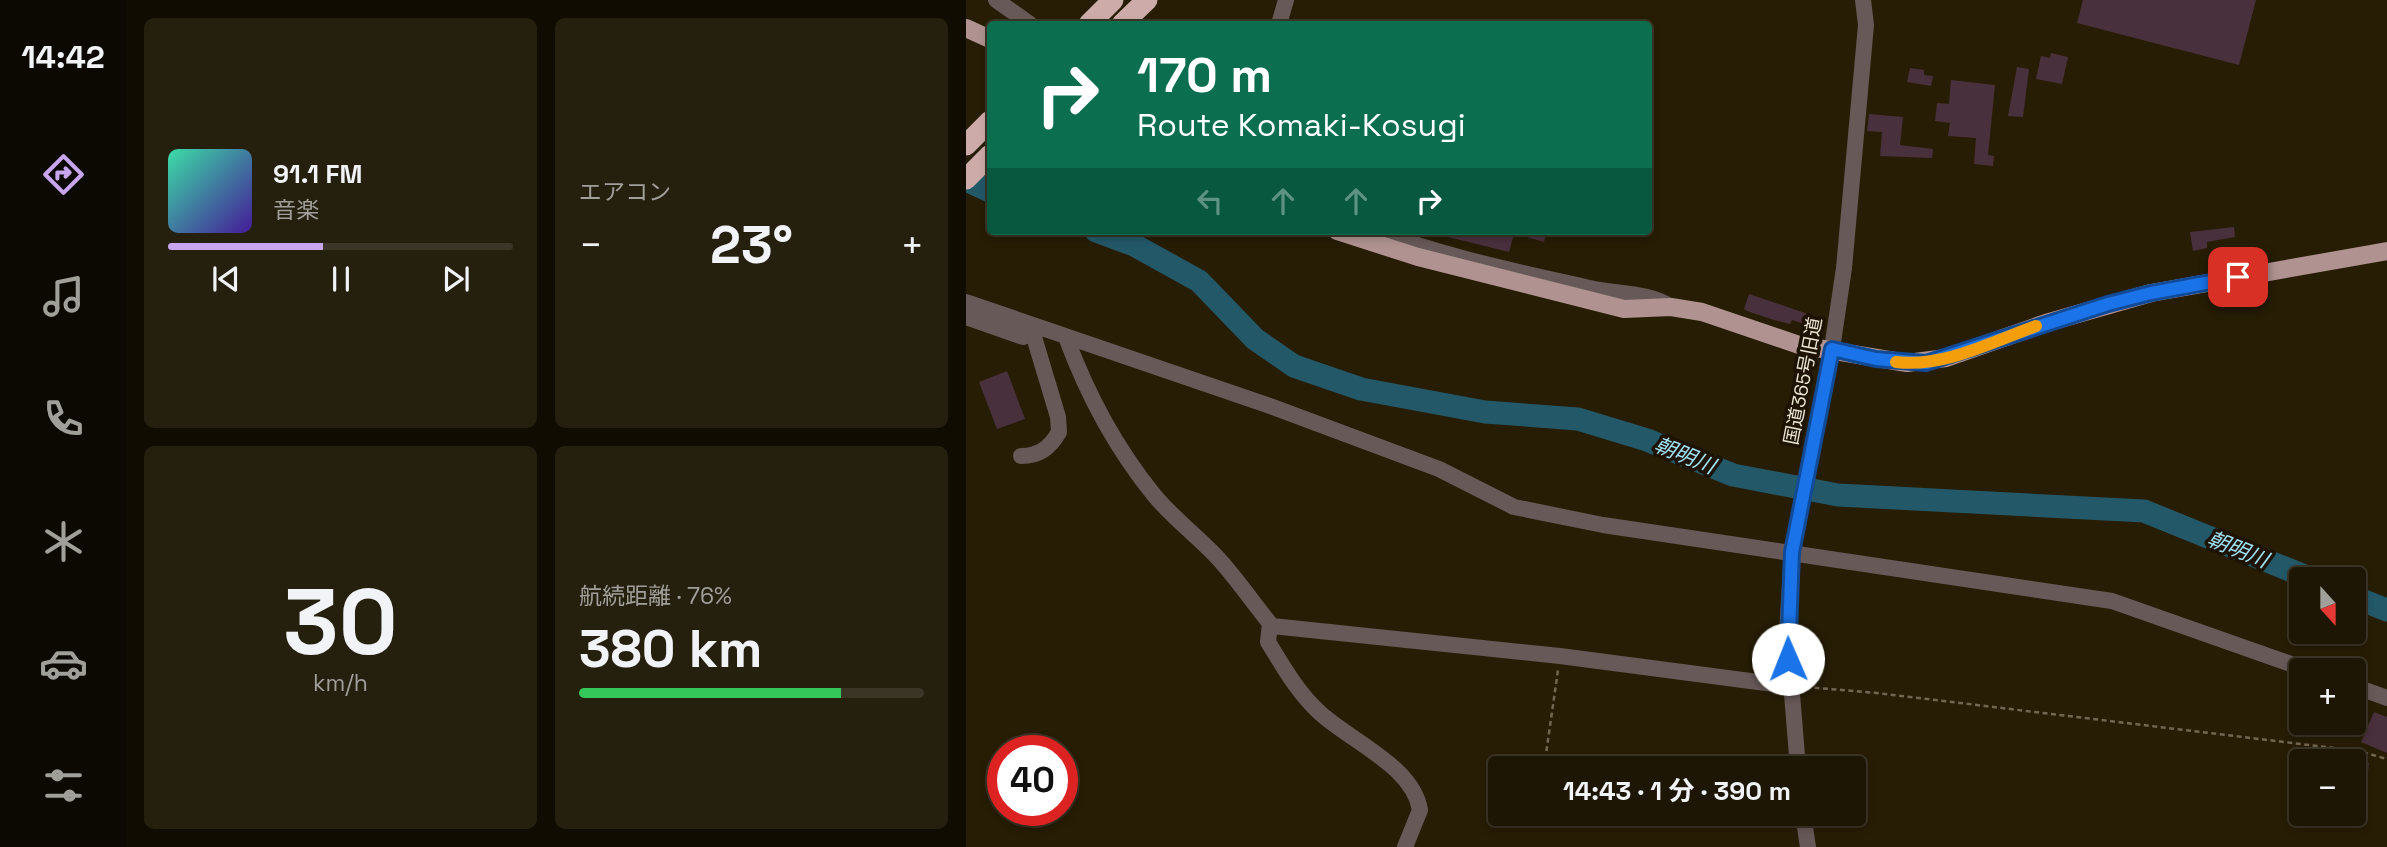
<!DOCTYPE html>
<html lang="ja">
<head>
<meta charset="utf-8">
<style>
  :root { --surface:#1d1604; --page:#251f0e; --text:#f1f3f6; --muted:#a09f9a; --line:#3b3526; --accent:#c7a6ef }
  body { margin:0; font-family:"Space Grotesk","Noto Sans JP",sans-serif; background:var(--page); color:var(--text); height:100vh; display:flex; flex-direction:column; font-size:26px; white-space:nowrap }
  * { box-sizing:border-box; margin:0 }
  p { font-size:23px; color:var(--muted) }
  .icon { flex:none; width:38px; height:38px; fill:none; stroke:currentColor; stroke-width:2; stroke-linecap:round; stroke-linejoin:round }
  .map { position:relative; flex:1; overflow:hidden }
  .panel { display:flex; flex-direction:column; gap:18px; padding:18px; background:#100c02; width:840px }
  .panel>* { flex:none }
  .top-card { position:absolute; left:21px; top:21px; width:665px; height:214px; border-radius:7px; box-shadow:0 4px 10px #0003,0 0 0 2px var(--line); background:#0b6e4f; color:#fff; overflow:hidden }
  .needle { width:46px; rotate:159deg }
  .controls { position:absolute; left:1323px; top:567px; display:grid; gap:14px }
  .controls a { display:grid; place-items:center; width:77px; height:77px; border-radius:7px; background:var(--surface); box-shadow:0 4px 10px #0003,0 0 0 2px var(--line); font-size:35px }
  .speed { position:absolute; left:21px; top:735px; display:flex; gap:14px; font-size:35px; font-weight:700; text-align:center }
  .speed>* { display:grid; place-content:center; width:91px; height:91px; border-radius:50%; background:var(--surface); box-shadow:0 4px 10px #0003,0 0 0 2px var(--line); line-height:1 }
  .speed .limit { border:10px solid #d22; background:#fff; color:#111 }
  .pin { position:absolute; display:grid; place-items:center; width:60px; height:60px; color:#fff; margin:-30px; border-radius:14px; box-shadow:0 4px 10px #0006 }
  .me { position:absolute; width:77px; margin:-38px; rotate:359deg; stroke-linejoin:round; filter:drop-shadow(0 0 5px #0008) }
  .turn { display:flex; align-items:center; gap:24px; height:147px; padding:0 35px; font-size:32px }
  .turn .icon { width:91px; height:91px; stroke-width:2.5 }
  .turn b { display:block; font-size:49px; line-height:60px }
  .lanes { display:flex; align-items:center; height:66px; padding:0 35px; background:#0003; justify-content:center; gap:35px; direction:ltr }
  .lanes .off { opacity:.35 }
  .big { font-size:52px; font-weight:700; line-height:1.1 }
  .panel .tile { flex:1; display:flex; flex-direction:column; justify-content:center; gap:10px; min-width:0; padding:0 24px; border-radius:10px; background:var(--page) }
  .panel .dial { align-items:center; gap:0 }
  .dial b { font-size:91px; line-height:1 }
  .song { display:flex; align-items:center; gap:21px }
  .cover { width:84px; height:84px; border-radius:10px; background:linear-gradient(135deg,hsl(160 70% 55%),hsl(260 70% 35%)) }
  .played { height:7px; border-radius:4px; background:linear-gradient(90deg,var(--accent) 45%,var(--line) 45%) }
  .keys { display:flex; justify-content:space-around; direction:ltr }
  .heat { display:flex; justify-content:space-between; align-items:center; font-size:38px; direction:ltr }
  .charge { height:10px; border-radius:5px; background:linear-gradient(90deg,#34c759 76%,var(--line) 0) }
  .panel .tiles { flex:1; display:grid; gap:18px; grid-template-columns:repeat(2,1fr) }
  .trip { position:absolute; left:522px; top:756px; width:378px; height:70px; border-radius:7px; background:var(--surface); box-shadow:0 4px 10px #0003,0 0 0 2px var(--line); font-weight:700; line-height:70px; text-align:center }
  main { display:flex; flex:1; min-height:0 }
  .tabs { display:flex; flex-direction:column; width:126px; justify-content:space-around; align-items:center; background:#0c0902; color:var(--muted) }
  .tabs .icon { width:49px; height:49px }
  .tabs .current { color:var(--accent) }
  .tabs b { font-size:32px; color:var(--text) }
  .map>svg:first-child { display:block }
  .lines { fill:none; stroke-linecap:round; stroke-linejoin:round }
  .river { stroke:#235869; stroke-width:23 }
  .building { fill:#49303d }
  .path { stroke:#706753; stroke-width:2.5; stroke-dasharray:5 3.5; stroke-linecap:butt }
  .minor { stroke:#675958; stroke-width:16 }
  .major { stroke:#b09391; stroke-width:18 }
  .highway { stroke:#cdaba8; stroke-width:21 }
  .route-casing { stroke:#114b97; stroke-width:18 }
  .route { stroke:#1a73e8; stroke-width:12 }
  .slow { stroke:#f59e0b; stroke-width:12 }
  .labels { text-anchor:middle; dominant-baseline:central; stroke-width:7; stroke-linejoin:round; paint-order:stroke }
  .street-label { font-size:19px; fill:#e9e2d4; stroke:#1d1300 }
  .water-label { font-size:21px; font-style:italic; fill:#a0e2fa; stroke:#1d1300 }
</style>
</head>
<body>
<main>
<nav class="tabs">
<b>14:42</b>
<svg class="icon current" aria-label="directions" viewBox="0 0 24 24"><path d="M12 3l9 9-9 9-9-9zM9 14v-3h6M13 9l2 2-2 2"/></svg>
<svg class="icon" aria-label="music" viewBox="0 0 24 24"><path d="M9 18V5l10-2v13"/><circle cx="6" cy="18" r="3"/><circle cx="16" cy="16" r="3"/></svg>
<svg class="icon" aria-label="phone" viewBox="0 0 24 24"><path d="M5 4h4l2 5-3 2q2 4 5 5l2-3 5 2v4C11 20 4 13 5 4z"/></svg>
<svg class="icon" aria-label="climate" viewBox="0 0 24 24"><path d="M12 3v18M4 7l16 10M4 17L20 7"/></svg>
<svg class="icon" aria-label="car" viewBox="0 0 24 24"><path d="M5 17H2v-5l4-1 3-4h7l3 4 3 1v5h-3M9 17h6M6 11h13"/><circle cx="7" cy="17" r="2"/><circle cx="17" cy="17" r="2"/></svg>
<svg class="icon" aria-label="filters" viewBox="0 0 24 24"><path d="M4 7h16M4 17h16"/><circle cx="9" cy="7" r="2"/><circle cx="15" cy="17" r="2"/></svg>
</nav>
<section class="panel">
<div class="tiles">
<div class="tile">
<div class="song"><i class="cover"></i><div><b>91.1 FM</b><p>音楽</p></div></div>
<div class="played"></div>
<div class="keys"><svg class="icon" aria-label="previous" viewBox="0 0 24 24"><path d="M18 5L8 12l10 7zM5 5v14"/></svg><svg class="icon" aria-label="pause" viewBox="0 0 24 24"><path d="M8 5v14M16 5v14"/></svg><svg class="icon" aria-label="next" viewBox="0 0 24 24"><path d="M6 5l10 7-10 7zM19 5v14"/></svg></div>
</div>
<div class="tile"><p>エアコン</p>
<div class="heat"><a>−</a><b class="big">23°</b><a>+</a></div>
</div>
<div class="tile dial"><b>30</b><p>km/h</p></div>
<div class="tile"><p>航続距離 · 76%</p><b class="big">380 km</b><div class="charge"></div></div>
</div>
</section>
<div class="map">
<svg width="1421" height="847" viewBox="0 0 1421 847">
  <rect width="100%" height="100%" fill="#271d05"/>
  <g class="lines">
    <path class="river" d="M 0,180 L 24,191
      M 130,231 L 168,245 L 233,281 L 289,339 L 328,366 L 395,389 L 519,412 L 612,419 L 681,440 L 767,475 L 872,495 L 1178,511 L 1346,579
      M 1388,597 L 1421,610"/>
  </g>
  <path class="building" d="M 1117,0 L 1290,0 L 1273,65 L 1111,23 Z
    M 1085,53 L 1102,57 L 1096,84 L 1070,79 L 1075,56 L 1084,58 Z
    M 1051,67 L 1063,69 L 1057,117 L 1042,116 Z
    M 944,68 L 958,70 L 958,75 L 967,76 L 965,86 L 941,82 Z
    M 985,80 L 1029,85 L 1022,155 L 1028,156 L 1027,166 L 1008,164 L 1010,138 L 982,136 L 984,123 L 969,121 L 971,103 L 983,104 Z
    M 903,114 L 937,117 L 934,145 L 967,149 L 966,158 L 914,156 L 916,132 L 901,131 Z
    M 1268,227 L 1269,237 L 1241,242 L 1241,248 L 1227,251 L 1224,232 Z
    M 474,231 L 549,231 L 543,252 L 474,235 Z
    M 551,231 L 581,231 L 578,242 L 550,234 Z
    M 783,294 L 845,315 L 842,325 L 826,320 L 824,324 L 808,320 L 781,311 L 778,309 Z
    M 41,371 L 59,419 L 31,429 L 13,382 Z
    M 1408,712 L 1421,717 L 1421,753 L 1395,742 Z
    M 1388,762 L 1403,763 L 1400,787 L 1388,785 Z"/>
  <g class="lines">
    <path class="path" d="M 840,687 L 911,693 L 1393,751 L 1421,759
      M 578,768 L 592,670
      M 570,823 L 572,814"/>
    <path class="minor" d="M 30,0 L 64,24
      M 313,24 L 320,0
      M 411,231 C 479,257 553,272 624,288 C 651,294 682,292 705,307
      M 0,302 L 304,406 L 473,469 L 548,507 L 637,525 L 1146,601 L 1342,670
      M 0,317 L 57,337 L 72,327
      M 100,337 C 121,394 149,447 188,495 C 206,517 230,535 249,555 C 270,577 287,603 306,626 L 594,656 L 823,686
      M 55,456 C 73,456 84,448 93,432 L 92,417 L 68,337 L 72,327
      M 304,624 L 302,642 C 317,666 331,692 353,712 C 384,741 447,766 454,810 L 439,847
      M 1388,686 L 1421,698
      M 832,768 L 821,632 L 826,552 L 866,349 L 878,268 L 900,25 L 897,0
      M 837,814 L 842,847"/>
    <path class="major" d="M 0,28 L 24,39
      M 371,231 L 452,257 L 658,309 L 705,307 L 736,312 L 833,345 L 941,363 L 980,358 L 1080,323 L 1185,293 L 1421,251"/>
    <path class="highway" d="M 123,24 L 147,0
      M 156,24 L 181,0
      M 0,145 L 24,121
      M 0,179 L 24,155"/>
  </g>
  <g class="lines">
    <defs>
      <path id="route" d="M 822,659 L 826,552 L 866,349 L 910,359 L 960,363 L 1142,304 L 1185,293 L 1272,277"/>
    </defs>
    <use href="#route" class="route-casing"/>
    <use href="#route" class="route"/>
    <path class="slow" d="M 930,362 C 977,368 1026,342 1070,326"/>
  </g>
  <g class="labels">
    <g class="street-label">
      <text transform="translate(837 381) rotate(-79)">国道365号旧道</text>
    </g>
    <g class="water-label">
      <text transform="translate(719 455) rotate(22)">朝明川</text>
      <text transform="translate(1272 549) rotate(22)">朝明川</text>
    </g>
  </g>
</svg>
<div class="controls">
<a><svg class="needle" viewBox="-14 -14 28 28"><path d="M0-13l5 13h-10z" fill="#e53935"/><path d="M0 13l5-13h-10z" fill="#a09f9a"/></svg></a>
<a>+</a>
<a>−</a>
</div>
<div class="speed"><div class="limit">40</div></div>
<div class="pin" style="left:1272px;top:277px;background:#d93025"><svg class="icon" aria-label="arrive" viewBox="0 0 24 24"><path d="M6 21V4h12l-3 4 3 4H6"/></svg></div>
<svg class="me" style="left:822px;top:659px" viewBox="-20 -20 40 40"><circle r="19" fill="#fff"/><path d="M0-13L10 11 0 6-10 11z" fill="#1a73e8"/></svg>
<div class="trip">14:43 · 1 分 · 390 m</div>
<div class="top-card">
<div class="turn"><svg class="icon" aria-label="right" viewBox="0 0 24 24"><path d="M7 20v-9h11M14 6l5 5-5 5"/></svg><div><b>170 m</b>Route Komaki-Kosugi</div></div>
<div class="lanes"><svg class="icon off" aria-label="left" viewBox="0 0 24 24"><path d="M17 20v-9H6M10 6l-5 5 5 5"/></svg><svg class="icon off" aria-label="ahead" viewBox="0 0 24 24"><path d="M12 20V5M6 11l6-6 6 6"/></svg><svg class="icon off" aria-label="ahead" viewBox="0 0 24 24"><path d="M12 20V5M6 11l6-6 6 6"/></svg><svg class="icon" aria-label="right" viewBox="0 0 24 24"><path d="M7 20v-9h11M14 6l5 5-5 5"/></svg></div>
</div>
</div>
</main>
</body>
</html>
